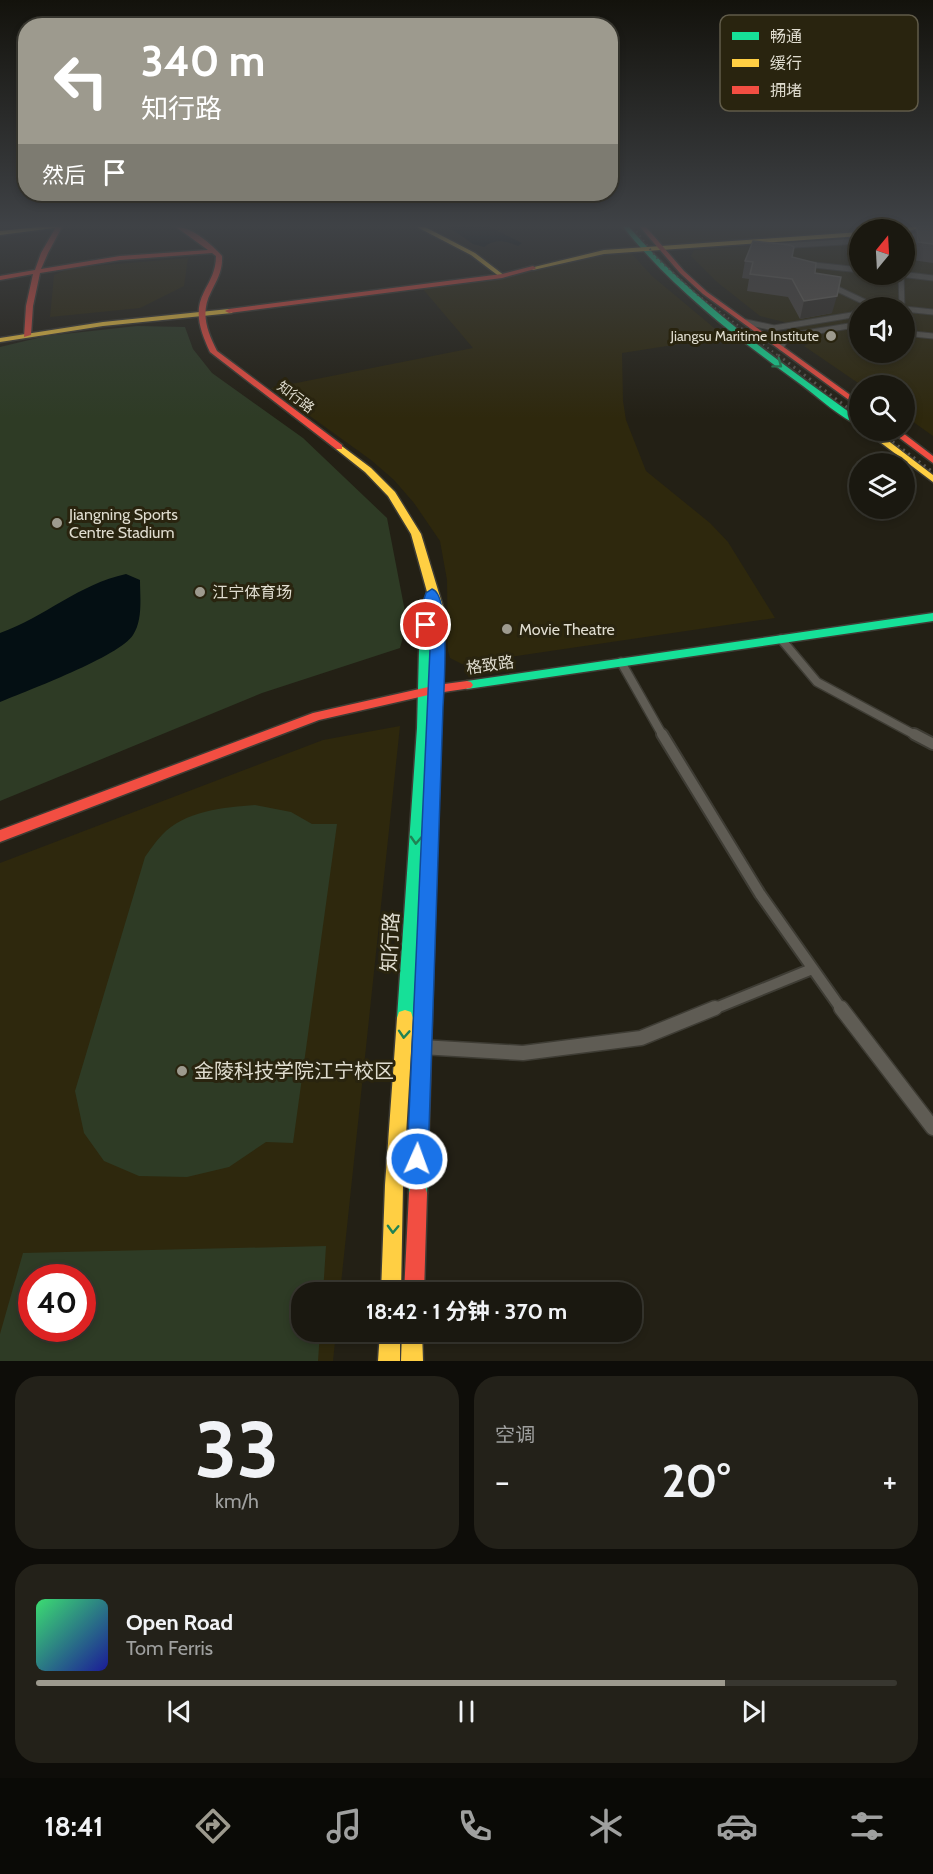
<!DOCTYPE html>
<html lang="zh">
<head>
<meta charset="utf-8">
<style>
  :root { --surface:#1a1810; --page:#232119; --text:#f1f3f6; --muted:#9fa09f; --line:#383730; --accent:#9d9a8e }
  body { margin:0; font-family:Cabin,"Noto Sans SC",sans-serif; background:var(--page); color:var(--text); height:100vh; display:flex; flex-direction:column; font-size:22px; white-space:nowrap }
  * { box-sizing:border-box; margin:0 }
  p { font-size:20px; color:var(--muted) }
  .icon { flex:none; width:33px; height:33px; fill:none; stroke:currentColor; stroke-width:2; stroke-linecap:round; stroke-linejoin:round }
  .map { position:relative; height:1361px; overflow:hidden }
  .panel { display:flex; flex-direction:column; gap:15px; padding:15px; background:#0e0d09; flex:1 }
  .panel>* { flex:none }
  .top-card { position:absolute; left:18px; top:18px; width:600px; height:183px; border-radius:24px; box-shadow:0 3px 9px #0003,0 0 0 2px var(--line); background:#9d9a8e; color:#fff; overflow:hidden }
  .needle { width:39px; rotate:18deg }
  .controls { position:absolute; left:849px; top:219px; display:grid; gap:12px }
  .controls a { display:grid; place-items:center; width:66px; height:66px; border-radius:50%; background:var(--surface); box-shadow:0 3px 9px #0003,0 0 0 2px var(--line); font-size:30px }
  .speed { position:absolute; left:18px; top:1264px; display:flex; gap:12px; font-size:30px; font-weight:700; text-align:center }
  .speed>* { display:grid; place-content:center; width:78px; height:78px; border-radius:50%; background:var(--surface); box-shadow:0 3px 9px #0003,0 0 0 2px var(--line); line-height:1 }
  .speed .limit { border:9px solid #d22; background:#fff; color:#111 }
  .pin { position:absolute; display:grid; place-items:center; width:51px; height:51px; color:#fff; margin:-26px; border:3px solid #fff; border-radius:50%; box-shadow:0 2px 6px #0007 }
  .me { position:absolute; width:66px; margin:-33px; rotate:2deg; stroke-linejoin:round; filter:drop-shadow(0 0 4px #0008) }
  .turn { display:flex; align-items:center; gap:21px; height:126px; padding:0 24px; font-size:27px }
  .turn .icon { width:78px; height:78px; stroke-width:2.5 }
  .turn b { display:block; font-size:42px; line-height:51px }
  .then { display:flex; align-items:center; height:57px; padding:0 24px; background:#0003; gap:12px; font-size:22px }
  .big { font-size:45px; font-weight:700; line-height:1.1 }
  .panel .card { flex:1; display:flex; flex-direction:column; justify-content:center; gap:9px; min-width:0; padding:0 21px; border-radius:24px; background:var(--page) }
  .panel .dial { align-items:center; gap:0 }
  .dial b { font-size:78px; line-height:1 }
  .song { display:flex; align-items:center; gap:18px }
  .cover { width:72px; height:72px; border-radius:9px; background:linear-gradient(135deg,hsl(140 70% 55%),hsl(240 70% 35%)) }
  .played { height:6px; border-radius:3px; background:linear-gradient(90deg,var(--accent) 80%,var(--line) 80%) }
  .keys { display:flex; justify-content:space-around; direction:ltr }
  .heat { display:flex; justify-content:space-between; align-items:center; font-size:33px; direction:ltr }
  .panel .tiles { flex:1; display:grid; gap:15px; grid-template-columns:1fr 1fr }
  .card:last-child { grid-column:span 2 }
  .trip { position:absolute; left:291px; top:1282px; width:351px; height:60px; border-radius:24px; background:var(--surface); box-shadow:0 3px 9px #0003,0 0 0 2px var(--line); font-weight:700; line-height:60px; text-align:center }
  .menu { display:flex; height:96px; justify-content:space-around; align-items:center; background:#0a0a06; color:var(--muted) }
  .menu .icon { width:42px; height:42px }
  .menu .on { color:var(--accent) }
  .menu b { font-size:27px; color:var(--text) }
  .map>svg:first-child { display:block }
  .built { fill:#2e280d; fill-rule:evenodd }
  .green { fill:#2e3b25; fill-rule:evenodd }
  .water { fill:#040f13 }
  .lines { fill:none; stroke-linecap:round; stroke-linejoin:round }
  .street-far3-casing { stroke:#3e3c34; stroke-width:7 }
  .street-far2-casing { stroke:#3e3c34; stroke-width:11 }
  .street-far1-casing { stroke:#3e3c34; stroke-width:14 }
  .street-casing { stroke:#3e3c34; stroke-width:17 }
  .fast-casing { stroke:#3e3c34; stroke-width:3 }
  .slow-casing { stroke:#3e3c34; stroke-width:3 }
  .jam-casing { stroke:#3e3c34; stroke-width:3 }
  .street-far3 { stroke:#5f5c54; stroke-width:5 }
  .street-far2 { stroke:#5f5c54; stroke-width:8 }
  .street-far1 { stroke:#5f5c54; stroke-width:10 }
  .street { stroke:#5f5c54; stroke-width:14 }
  .fast { fill:#16e098; fill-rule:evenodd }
  .slow { fill:#ffcf43; fill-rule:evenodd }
  .jam { fill:#f24e42; fill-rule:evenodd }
  .rail-far1 { stroke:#5a5750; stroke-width:2; stroke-dasharray:1.5 4; stroke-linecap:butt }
  .rail { stroke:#5a5750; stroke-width:3; stroke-dasharray:2 4.5; stroke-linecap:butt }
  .wall { fill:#4e4843 }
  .shaded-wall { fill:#36312a }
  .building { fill:#5e5852; stroke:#726d65; stroke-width:1.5 }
  .oneway { stroke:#208254 }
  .route { fill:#1a73e8; stroke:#114b97; stroke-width:1.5 }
  .poi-dot { fill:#9d9a8e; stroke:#29240f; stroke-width:2 }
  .labels { text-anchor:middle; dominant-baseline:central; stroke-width:6; stroke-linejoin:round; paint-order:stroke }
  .far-poi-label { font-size:14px; fill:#dfdccf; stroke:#29240f; text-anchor:end }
  .far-street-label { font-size:14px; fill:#dfdccf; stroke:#29240f }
  .poi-label { font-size:16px; fill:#dfdccf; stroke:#29240f; text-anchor:start }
  .street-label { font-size:16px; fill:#dfdccf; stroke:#29240f }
  .near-street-label { font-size:20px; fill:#dfdccf; stroke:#29240f }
  .near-poi-label { font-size:20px; fill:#dfdccf; stroke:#29240f; text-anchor:start }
  .key { fill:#29240f; stroke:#605b49; stroke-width:1.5 }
  .key-label { font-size:16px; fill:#dfdccf }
</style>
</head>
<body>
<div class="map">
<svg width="933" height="1361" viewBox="0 0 933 1361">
  <rect width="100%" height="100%" fill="#232015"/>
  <path class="built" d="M 643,227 L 920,227 L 905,230 L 860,230 L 859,234 L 659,248 Z
    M 933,232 L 933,436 L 905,416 L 904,386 L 861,385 L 804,346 L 812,342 L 784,322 L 760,316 L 717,282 L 691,256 L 694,250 L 859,239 L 860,274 L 904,274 L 905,236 ZM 860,308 L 904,308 L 904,352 L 860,352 Z
    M 623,253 L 632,254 L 652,276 L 725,337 L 622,353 L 623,401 L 626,420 L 646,471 L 710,523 L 728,542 L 775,618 L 462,664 L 450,658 L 448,651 L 447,580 L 440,541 L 414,503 L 394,480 L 371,460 L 271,388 L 473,348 L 422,288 L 517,275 L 586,257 Z
    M 188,258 L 184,286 L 140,308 L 50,317 L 54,275 L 70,268 Z
    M 400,726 L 340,1293 L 302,1293 L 302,1332 L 336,1332 L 333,1361 L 0,1361 L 0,863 L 323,740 ZM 32,1278 L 82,1278 L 82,1329 L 32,1329 Z"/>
  <path class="green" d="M 137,326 L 185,327 L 193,349 L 212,373 L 303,438 L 387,518 L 407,622 L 400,648 L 262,693 L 0,801 L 0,347 L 46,336 Z
    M 255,805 L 291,812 L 312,824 L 337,824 L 293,1143 L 266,1142 L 229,1167 L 187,1177 L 139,1176 L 104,1161 L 84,1133 L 75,1091 L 145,857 C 150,850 156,841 162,835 C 184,811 225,807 255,805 Z
    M 326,1246 L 323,1293 L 302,1293 L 302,1332 L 320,1332 L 318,1361 L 0,1361 L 0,1334 L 23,1253 ZM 32,1278 L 82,1278 L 82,1329 L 32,1329 Z"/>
  <path class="water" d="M 449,227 L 490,227 L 522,243 L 518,246 C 506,241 496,238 484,247 L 473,244 Z
    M 126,574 L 140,580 C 140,598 143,620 133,635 C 120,656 27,691 0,702 L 0,633 C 45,617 79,584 126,574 Z"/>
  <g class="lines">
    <defs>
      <path id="street-far3" d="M 904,238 L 933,234
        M 779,246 L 860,241
        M 805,264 L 860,270
        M 900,274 L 933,278
        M 901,274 L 902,308
        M 829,285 L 871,305 L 893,308
        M 860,309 L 852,315 L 860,321
        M 904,309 L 933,312
        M 746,322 L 774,328 L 852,315
        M 904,333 L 933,336
        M 781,348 L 787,336 L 849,326 L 860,327"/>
      <path id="street-far2" d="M 781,639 L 817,682 L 917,736
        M 621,662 L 663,736"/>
      <path id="street-far1" d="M 662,734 L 760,894 L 842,1010
        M 914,734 L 933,744
        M 711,1010 L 812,969"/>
      <path id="street" d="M 841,1008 L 933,1128
        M 421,1047 L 523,1053 L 641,1038 L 715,1008"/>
      <path id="fast" d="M 623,227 L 629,227 C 696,304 778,360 860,420 L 860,426 C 841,418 820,399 803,386 C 738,339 674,290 623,227 Z
        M 432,590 L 437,593 L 432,611 L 430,701 L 435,699 L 441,703 L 427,1193 L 425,1200 L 418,1202 L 411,1200 L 409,1193 L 423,834 L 413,1018 L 411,1024 L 405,1026 L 399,1024 L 397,1018 L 417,728 L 420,611 L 427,593 Z
        M 933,613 L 933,621 L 467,689 L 461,685 L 467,681 Z"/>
      <path id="slow" d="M 38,227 L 62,227 L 0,235 L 0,231 Z
        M 417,227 L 425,227 L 475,253 L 505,276 L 500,277 L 471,255 Z
        M 909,227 L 923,227 L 904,232 L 904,230 L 901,230 Z
        M 860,232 L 860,236 L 604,254 L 533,270 L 530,268 L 604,250 Z
        M 229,309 L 233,311 L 232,313 L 103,326 L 0,342 L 0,338 L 103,322 Z
        M 864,430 L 874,430 L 933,475 L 933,482 Z
        M 339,444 L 371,468 L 395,492 L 421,534 L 444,610 L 441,703 L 439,706 L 435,707 L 429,703 L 432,610 L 411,534 L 388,496 L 365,472 L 336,449 L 336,445 Z
        M 405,1010 L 411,1012 L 413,1018 L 403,1185 L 401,1293 L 381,1293 L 385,1185 L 397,1018 L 399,1012 Z
        M 380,1332 L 400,1332 L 400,1361 L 378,1361 Z
        M 402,1332 L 422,1332 L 423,1361 L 401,1361 Z"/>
      <path id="jam" d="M 56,227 L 62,227 L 48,253 L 41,269 L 120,256 L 208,250 L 176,227 C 193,227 212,245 222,256 C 223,270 217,280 211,292 C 200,313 207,331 217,351 L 342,445 L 342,449 L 336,449 L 210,352 C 201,332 193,313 204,292 C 210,280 216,271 216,256 L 212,253 L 120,260 L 40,273 L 33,306 L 31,335 L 24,337 L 26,306 L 33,274 L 0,280 L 0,276 L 35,270 L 41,253 Z
        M 640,227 L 646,227 L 684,271 L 707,292 L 860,402 L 860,408 L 703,294 L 680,273 Z
        M 533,266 L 536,268 L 535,269 L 502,278 L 229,313 L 225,311 L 229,309 L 502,274 Z
        M 889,430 L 899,430 L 933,456 L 933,463 Z
        M 467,681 L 471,682 L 473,685 L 471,688 L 437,693 L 319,720 L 0,842 L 0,830 L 313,713 L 437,685 Z
        M 418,1184 L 425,1186 L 427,1193 L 424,1293 L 404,1293 L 409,1193 L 411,1186 Z"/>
    </defs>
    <use href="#street-far3" class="street-far3-casing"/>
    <use href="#street-far2" class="street-far2-casing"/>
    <use href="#street-far1" class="street-far1-casing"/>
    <use href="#street" class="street-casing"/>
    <use href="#fast" class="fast-casing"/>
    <use href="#slow" class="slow-casing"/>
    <use href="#jam" class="jam-casing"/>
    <use href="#street-far3" class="street-far3"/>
    <use href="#street-far2" class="street-far2"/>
    <use href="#street-far1" class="street-far1"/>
    <use href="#street" class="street"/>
    <use href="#fast" class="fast"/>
    <use href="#slow" class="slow"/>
    <use href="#jam" class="jam"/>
    <path class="rail-far1" d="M 633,227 L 657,258 L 699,296 L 780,357"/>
    <path class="rail" d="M 778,355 L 860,417
      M 877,430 L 933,472"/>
  </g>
  <path class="wall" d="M 917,227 L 933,227 L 933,263 L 912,260 L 912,243 Z
    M 792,257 L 815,273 L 832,313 L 800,319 L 788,297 L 747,291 L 749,279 L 742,278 L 745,261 Z"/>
  <path class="shaded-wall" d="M 837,296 L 832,313 L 800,319 L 804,301 Z"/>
  <path class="building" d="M 917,227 L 933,227 L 933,244 L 918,242 Z
    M 753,241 L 790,245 L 794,247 L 792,257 L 816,263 L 815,273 L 841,277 L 837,296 L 804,301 L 792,279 L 750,274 L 753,262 L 745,261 Z"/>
  <defs><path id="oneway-chevron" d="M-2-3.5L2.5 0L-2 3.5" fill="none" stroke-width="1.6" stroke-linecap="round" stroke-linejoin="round" transform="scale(1.5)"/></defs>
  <g class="oneway">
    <use href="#oneway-chevron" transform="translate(778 364) rotate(37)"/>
    <use href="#oneway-chevron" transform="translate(416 840) rotate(93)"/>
    <use href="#oneway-chevron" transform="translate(404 1034) rotate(94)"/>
    <use href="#oneway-chevron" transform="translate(393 1229) rotate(92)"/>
  </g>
  <linearGradient id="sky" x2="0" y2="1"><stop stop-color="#13120c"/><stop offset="0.54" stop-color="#3f4246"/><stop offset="1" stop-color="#3f4246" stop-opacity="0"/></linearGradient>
  <rect width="933" height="418" fill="url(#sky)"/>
  <path class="route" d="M 432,589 C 451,594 444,688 443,707 C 438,858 433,1008 428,1159 L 425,1166 L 417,1169 L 410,1166 L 407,1159 L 431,627 L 422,628 L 420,611 L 426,593 Z"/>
  <g class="poi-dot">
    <circle cx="831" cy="336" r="6"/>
    <circle cx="57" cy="523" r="6"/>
    <circle cx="200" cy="592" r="6"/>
    <circle cx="507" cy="629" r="6"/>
    <circle cx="182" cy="1071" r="6"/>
  </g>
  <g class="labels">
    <g class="far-poi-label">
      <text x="819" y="336">Jiangsu Maritime Institute</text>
    </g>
    <g class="far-street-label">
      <text transform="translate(296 397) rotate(37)">知行路</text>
    </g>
    <g class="poi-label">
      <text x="69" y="514">Jiangning Sports<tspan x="69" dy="18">Centre Stadium</tspan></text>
      <text x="212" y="592">江宁体育场</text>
      <text x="519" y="629">Movie Theatre</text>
    </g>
    <g class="street-label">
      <text transform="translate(490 665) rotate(-8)">格致路</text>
    </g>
    <g class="near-street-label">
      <text transform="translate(390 942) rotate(-87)">知行路</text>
    </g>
    <g class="near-poi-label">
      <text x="194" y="1071">金陵科技学院江宁校区</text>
    </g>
  </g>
  <rect x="720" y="15" width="198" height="96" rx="9" class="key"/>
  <rect x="732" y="32" width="27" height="8" fill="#16e098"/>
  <rect x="732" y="59" width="27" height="8" fill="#ffcf43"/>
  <rect x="732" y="86" width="27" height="8" fill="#f24e42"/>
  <g class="key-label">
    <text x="770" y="42">畅通</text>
    <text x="770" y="69">缓行</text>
    <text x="770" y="96">拥堵</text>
  </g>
</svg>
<div class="controls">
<a><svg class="needle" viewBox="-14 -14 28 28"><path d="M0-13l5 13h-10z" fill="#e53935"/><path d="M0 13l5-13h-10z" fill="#9fa09f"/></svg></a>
<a><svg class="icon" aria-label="sound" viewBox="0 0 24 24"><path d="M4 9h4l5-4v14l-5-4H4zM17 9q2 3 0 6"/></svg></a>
<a><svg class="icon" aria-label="search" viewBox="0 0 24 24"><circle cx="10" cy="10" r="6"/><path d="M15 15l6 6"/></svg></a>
<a><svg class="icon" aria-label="layers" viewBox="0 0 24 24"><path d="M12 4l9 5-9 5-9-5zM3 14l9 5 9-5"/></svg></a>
</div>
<div class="speed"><div class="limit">40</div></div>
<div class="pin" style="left:426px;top:625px;background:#d93025"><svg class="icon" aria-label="arrive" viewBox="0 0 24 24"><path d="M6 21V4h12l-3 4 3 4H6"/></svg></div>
<svg class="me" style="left:417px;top:1159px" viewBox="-20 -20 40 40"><circle r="17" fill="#1a73e8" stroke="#fff" stroke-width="3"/><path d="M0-11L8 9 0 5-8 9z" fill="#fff"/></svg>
<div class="trip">18:42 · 1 分钟 · 370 m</div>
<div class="top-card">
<div class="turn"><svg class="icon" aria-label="left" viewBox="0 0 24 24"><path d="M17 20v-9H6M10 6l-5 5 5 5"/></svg><div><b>340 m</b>知行路</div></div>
<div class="then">然后<svg class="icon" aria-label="arrive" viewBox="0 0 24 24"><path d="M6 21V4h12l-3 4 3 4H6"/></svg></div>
</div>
</div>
<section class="panel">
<div class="tiles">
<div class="card dial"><b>33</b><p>km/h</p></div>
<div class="card"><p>空调</p>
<div class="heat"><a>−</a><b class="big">20°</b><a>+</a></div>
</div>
<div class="card">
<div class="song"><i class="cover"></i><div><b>Open Road</b><p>Tom Ferris</p></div></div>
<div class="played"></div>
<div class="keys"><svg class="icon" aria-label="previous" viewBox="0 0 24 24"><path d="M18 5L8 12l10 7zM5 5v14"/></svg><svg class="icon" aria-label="pause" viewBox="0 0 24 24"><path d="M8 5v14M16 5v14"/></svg><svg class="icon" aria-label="next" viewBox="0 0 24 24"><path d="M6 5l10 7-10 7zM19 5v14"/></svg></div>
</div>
</div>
</section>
<nav class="menu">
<b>18:41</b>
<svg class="icon on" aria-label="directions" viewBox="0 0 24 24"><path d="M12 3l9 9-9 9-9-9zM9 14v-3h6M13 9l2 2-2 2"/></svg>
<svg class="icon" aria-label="music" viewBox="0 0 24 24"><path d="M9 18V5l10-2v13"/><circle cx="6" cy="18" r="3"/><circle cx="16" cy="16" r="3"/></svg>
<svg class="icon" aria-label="phone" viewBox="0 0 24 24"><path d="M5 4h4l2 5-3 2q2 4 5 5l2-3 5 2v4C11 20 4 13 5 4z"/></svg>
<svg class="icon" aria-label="climate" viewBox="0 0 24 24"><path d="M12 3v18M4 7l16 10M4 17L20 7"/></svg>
<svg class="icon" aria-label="car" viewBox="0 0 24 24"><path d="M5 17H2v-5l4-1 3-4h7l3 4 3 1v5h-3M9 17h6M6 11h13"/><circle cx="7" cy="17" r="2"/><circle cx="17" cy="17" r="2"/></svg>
<svg class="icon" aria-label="filters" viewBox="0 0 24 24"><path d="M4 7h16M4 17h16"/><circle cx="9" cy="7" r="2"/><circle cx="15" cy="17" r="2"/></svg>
</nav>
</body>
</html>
